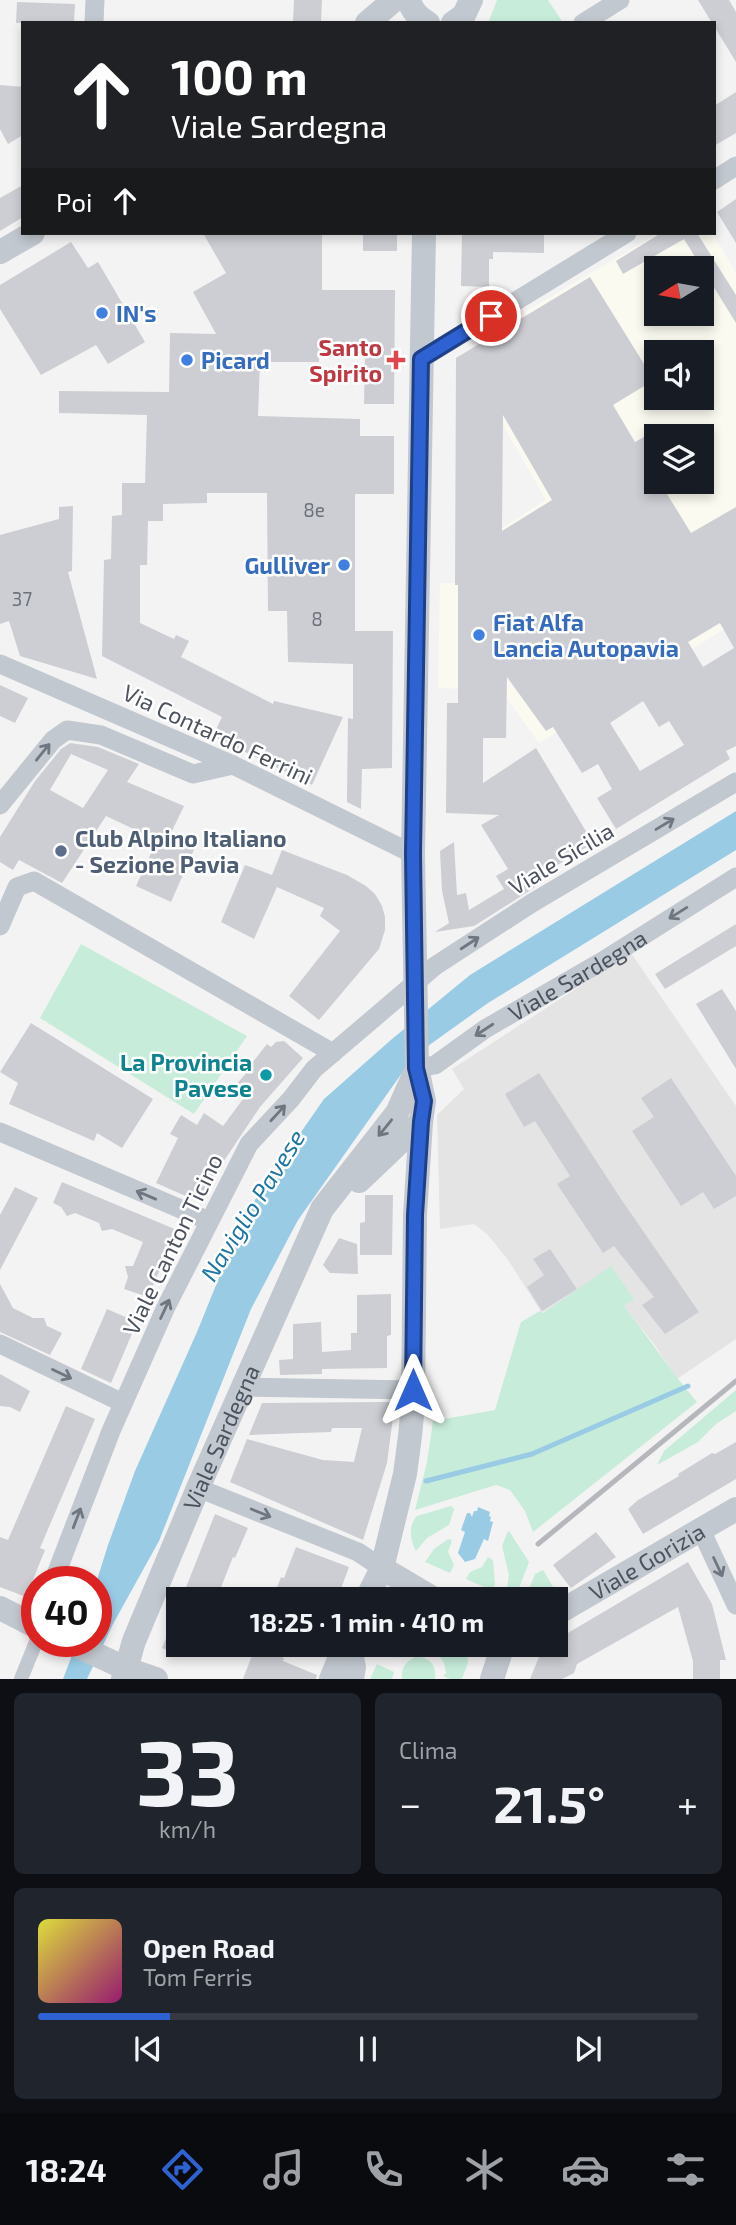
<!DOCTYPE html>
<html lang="it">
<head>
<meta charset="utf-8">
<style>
  :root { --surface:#171b24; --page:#20242c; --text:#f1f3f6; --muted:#9ea1a6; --line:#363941; --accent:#2e62d3 }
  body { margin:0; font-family:"Exo 2",sans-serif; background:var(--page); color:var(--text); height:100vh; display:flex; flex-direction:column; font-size:26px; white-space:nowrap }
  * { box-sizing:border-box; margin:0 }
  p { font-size:23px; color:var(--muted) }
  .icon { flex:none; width:38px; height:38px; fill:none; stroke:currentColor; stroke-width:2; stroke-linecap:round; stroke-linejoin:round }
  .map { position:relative; height:1679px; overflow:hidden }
  .sheet { display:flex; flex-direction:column; gap:14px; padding:14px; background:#0d0f14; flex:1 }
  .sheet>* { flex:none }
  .top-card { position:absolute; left:21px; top:21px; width:695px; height:214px; border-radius:0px; box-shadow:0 4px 10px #0003; background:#202124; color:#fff; overflow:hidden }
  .needle { width:46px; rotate:259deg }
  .tools { position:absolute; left:644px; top:256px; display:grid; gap:14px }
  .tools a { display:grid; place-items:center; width:70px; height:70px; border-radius:0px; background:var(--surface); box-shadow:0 4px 10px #0003; font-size:35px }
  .speed { position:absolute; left:21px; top:1566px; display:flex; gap:14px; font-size:35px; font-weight:700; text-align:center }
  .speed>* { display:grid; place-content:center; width:91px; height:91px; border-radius:50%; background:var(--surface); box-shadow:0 4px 10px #0003; line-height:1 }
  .speed .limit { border:10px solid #d22; background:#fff; color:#111 }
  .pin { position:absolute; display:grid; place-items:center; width:60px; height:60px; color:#fff; margin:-30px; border:4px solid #fff; border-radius:50%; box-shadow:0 2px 7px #0007 }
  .me { position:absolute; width:77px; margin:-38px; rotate:0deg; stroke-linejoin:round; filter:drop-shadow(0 0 5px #0008) }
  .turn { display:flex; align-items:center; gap:24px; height:147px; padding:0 35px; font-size:32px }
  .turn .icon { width:91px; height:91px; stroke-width:2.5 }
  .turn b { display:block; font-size:49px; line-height:60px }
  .then { display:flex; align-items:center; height:66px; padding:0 35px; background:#0003; gap:14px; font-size:26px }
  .big { font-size:52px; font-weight:700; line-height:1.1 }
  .sheet .card { flex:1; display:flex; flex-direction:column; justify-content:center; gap:10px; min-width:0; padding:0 24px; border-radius:10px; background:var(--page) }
  .sheet .dial { align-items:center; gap:0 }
  .dial b { font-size:91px; line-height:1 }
  .song { display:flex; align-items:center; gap:21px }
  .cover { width:84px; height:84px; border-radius:10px; background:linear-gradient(135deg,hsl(60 70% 55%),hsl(320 70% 35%)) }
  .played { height:7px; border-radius:4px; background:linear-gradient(90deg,var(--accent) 20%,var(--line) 20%) }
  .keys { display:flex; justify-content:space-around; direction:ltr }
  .heat { display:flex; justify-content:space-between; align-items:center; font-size:38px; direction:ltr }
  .sheet .tiles { flex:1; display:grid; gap:14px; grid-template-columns:1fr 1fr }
  .card:last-child { grid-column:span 2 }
  .trip { position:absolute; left:166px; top:1587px; width:402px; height:70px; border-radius:0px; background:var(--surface); box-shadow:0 4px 10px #0003; font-weight:700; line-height:70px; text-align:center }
  .tabs { display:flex; height:112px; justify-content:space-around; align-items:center; background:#090b0e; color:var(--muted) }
  .tabs .icon { width:49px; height:49px }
  .tabs .selected { color:var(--accent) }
  .tabs b { font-size:32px; color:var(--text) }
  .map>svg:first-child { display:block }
  .commercial { fill:#fbfaf0; fill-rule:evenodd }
  .education { fill:#e5e4e4 }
  .green { fill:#c7ecda }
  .water { fill:#99cbe5 }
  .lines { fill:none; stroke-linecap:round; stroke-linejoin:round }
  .stream { stroke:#99cbe5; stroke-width:5 }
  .building { fill:#cdced4; fill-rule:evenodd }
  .pedestrian { stroke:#c2c8cf; stroke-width:14 }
  .minor { stroke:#c2c8cf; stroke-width:19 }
  .tertiary { stroke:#c2c8cf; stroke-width:24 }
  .rail { stroke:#b5b7bc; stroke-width:5 }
  .oneway { stroke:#6f7680 }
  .route-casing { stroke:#1e4089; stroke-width:18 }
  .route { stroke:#2e62d3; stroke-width:12 }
  .shop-dot { fill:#3f7fe0; stroke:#fff; stroke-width:2.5 }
  .health-dot { fill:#e0444e; stroke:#fff; stroke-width:2.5 }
  .service-dot { fill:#5c6f8a; stroke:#fff; stroke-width:2.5 }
  .culture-dot { fill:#0f9aa8; stroke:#fff; stroke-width:2.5 }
  .labels { text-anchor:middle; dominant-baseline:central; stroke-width:5; stroke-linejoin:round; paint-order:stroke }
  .number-label { font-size:19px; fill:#6c727c }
  .shop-label { font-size:23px; font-weight:bold; fill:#366cbe; stroke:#fff; text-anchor:start }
  .health-label { font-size:23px; font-weight:bold; fill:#be3a42; stroke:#fff; text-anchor:end }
  .street-label { font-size:23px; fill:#4c535e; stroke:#fff }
  .service-label { font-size:23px; font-weight:bold; fill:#4e5e75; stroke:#fff; text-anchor:start }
  .culture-label { font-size:23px; font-weight:bold; fill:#0d838f; stroke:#fff; text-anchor:end }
  .water-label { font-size:24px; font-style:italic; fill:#1c75a2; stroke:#fff }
</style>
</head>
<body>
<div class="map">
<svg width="736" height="1679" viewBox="0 0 736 1679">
  <rect width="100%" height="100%" fill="#f4f3f3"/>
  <path class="commercial" d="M 659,233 L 712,233 L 736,273 L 736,622 L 539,743 L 501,690 L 438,688 L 440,583 L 496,583 L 502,528 L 546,500 L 474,374 L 487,365 L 476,341 ZM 656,268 L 702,268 L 702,313 L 656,313 ZM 656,352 L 702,352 L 702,397 L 656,397 ZM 656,436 L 702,436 L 702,481 L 656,481 Z"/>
  <path class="education" d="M 631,953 L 736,1106 L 736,1339 L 677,1379 L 654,1344 L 624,1306 L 634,1298 L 579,1289 L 542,1313 L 508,1260 L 488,1235 L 474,1224 L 440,1229 L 437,1115 L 464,1089 L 452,1069 Z"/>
  <path class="green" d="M 497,0 L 548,0 L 563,23 L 488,23 Z
    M 81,944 L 247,1036 L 194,1114 L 40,1018 Z
    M 611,1266 L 634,1299 L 624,1306 C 649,1338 671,1372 697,1402 L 533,1532 L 525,1511 L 510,1490 L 496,1485 L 415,1510 L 427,1462 L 433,1421 L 495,1410 L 521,1322 L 540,1311 L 543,1313 Z
    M 736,1390 L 736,1411 L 716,1424 L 698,1442 L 657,1465 L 664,1451 Z
    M 451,1506 L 454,1509 L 449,1525 L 427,1538 L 416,1551 C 410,1540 408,1525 417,1516 Z
    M 509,1531 L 529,1562 L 515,1599 L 506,1595 L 509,1575 L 502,1546 L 507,1533 Z
    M 448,1539 L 452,1540 L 448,1552 L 454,1565 L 450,1573 L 425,1562 L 434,1549 Z
    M 488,1557 L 493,1560 L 495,1584 L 493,1591 L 466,1579 L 470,1572 L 482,1567 Z
    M 543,1570 L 555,1590 L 540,1599 L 525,1599 L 535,1574 Z
    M 384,1645 L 423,1645 L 420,1650 L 417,1646 L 409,1647 L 399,1654 L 399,1658 L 382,1650 Z
    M 439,1645 L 457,1645 L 467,1652 L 468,1663 L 462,1679 L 450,1679 L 443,1676 L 446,1673 L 444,1663 L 439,1655 L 437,1656 L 435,1654 Z
    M 415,1657 C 429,1656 437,1665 435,1679 L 402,1679 C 401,1668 405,1662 415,1657 Z
    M 377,1664 L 394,1672 L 392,1679 L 370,1679 Z"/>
  <path class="water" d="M 736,811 L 736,850 L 488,1003 L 414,1056 L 298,1220 L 251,1309 L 159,1541 L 113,1624 L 87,1679 L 63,1679 L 77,1642 L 96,1642 L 96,1583 L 108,1545 L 135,1471 L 197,1332 L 225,1263 L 258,1194 L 324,1099 L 392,1039 L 470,975 Z
    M 478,1507 L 490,1512 L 489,1516 L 491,1517 L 490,1521 L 493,1522 L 488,1541 L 484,1539 L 475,1559 L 465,1562 L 458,1553 L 465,1532 L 461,1530 L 467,1513 L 470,1513 L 472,1517 L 474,1511 L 477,1511 Z"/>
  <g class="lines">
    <path class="stream" d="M 426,1481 L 532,1454 L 688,1386"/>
  </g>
  <path class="building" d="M 294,0 L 322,0 L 321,23 L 293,23 Z
    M 698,0 L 729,0 L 736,12 L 736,62 L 714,26 L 714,23 L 712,23 Z
    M 17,2 L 75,4 L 74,23 L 16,23 Z
    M 0,85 L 23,87 L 23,135 L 8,144 L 0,129 Z
    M 736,92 L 736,133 L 714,146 L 714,106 Z
    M 23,185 L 23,217 L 0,231 L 0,198 Z
    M 736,199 L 736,243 L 717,212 Z
    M 203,233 L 322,233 L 322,290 L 395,290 L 394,404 L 364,404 L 365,355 L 319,354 L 319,362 L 260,362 L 258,416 L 360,419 L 360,436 L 394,436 L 394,494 L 355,494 L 355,631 L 393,631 L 392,768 L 362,769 L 361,809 L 347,802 L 347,797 L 348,718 L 353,719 L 353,664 L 288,662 L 287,611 L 268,611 L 267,493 L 207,493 L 207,503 L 163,504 L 163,521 L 148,521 L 147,565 L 140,565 L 140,623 L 174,639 L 176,635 L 189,641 L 181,657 L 273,704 L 274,701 L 343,717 L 312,785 L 213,736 L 222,717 L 102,656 L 104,560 L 111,559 L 112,516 L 122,515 L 122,483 L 145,483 L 147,415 L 59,413 L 59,391 L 169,392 L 170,333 L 216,334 L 193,292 L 226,273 Z
    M 363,233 L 397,233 L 397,251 L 363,251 Z
    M 462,233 L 544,233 L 544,253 L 493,252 L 493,259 L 489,259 L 489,287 L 461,286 Z
    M 661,233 L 697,233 L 736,295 L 736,323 L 684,239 L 623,274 L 616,261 Z
    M 71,242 L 88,268 L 98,262 L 145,342 L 108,364 L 96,345 L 41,375 L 0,309 L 0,285 Z
    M 590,277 L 654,380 L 613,405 L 635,442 L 656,430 L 656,481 L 659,481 L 691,533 L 736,507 L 736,746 L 726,751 L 730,759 L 616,829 L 597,798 L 612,789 L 598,764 L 582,773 L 553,727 L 546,731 L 507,677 L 506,738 L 483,738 L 483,783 L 536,748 L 593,843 L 533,880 L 537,886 L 474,926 L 435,932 L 449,923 L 442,891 L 440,851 L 454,842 L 457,895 L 466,893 L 469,910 L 504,889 L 496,876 L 508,869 L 481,825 L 499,815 L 446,813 L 447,703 L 458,703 L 458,585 L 455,585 L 456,358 ZM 503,415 L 552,500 L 502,531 ZM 720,623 L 734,648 L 703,667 L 688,642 ZM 643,701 L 659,727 L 669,721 L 684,745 L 640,771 L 610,723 Z
    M 73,506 L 72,571 L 68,572 L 97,679 L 20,656 L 9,621 L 0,624 L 0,535 L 59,519 L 59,507 Z
    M 0,685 L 28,698 L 15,723 L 0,716 Z
    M 70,743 L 98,747 L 139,764 L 127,782 L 184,806 L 170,835 L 196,845 L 171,902 L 136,886 L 157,840 L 106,816 L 62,883 L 19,860 L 13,870 L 0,862 L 0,837 L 35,781 L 61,749 ZM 71,754 L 108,770 L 83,808 L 50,790 Z
    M 282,850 L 347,875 L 366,886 L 375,894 L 382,906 L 385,917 L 385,930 L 379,949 L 319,1020 L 289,996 L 340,931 L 320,916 L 324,908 L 277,887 L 254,939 L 221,922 L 245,865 L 272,875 Z
    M 736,924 L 736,946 L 665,989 L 655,974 Z
    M 722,989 L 736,1011 L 736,1069 L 696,1004 Z
    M 31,1023 L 153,1099 L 122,1148 L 97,1133 L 94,1141 L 9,1104 L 18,1083 L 0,1072 Z
    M 284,1041 L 303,1058 L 260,1107 L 197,1201 L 156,1183 L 178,1138 L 170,1134 L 181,1115 L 197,1125 L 204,1113 L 223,1126 L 246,1095 L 235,1086 L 253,1065 L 252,1063 L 267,1044 L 271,1047 L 276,1042 Z
    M 539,1073 L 621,1199 L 699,1312 L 665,1334 L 642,1305 L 654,1297 L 614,1246 L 603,1253 L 557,1184 L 570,1176 L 535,1121 L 524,1127 L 505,1094 Z
    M 671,1078 L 736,1176 L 736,1196 L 714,1209 L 703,1192 L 681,1206 L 632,1131 L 654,1117 L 641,1098 Z
    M 62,1182 L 177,1230 L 148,1297 L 124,1289 L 128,1277 L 125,1266 L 133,1266 L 143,1242 L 112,1229 L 102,1231 L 99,1223 L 75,1213 L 67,1216 L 61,1207 L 53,1203 Z
    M 15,1187 L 38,1198 L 0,1270 L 0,1215 Z
    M 365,1195 L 393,1195 L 392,1255 L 360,1255 L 360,1223 L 365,1222 Z
    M 339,1238 L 357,1244 L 358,1274 L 330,1273 L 323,1265 Z
    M 550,1249 L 577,1289 L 542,1311 L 527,1287 L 544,1275 L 533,1259 Z
    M 0,1284 L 13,1308 L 33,1318 L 44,1318 L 47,1326 L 62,1333 L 50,1355 L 0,1332 Z
    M 391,1294 L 391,1335 L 387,1336 L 387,1368 L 322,1369 L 322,1374 L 280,1375 L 279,1360 L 293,1359 L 293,1324 L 321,1322 L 322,1352 L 351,1350 L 351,1333 L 357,1333 L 357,1295 Z
    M 107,1309 L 137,1322 L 111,1383 L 81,1369 Z
    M 0,1374 L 30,1391 L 20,1412 L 10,1407 L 0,1406 Z
    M 382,1402 L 395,1402 L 387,1463 L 363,1540 L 230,1482 L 247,1439 L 323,1460 L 354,1462 L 362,1428 L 332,1428 L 331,1432 L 249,1435 L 262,1403 Z
    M 66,1406 L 95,1419 L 40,1548 L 45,1550 L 26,1597 L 0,1587 L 0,1537 L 8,1540 Z
    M 736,1442 L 736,1479 L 643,1534 L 628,1509 L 638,1500 L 679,1476 L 678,1474 L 712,1453 L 715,1454 Z
    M 215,1514 L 248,1528 L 235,1558 L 233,1557 L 216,1600 L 181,1600 Z
    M 596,1532 L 616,1557 L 571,1588 L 553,1565 Z
    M 296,1547 L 349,1567 L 338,1597 L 312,1588 L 311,1592 L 308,1591 L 304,1600 L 272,1600 L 281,1577 L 284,1578 Z
    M 688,1562 L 712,1604 L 726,1660 L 720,1660 L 720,1679 L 693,1679 L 693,1661 L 678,1607 L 577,1664 L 574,1673 L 562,1679 L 530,1679 L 543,1647 L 556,1645 L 556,1640 Z
    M 178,1609 L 178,1655 L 162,1648 Z
    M 256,1645 L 286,1645 L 281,1657 L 284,1658 L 283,1661 L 317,1675 L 316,1679 L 243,1679 Z"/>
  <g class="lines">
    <path class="pedestrian" d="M 21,1679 L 36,1642 L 36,1627"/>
    <g class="minor">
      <path d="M 94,23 L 95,0"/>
      <path d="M 583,23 L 620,0"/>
      <path d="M 714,180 L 736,166"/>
      <path d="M 421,359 L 627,233"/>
      <path d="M 0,664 L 233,765 L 413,854"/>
      <path d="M 0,805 L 53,740 L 67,730 L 101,735 L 193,774 L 233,765"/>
      <path d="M 0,926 L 17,887 L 34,881 L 333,1053"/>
      <path id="s1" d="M 417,1068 L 435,1065 L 485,1029 L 601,962 L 736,877"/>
      <path d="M 0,1132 L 209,1221"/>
      <path d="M 0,1344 L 123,1403"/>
      <path d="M 242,1387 L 413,1390"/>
      <path d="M 198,1488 L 358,1552 L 382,1568"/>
      <path d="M 701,1530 L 736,1605"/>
      <path d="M 53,1582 L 111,1431 L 166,1307 L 249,1144 L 291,1099 L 314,1069 L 435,966 L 532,903 L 736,782"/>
    </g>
    <g class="tertiary">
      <path d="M 409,0 C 412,11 418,17 428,23"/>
      <path d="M 367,23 L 394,0"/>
      <path d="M 453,23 L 464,15 L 471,0"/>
      <path d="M 0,252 L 33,233"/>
      <path d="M 359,1181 L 421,1122"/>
      <path d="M 382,1568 L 436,1600"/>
      <path d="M 366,1600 L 382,1568 L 405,1474 L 410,1436 L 413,1404 L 415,1215 L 421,1122 L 424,1101 L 417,1068 L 413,854 L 424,233"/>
      <path d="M 0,1608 L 37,1627"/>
      <path id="s2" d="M 556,1614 L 736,1509"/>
      <path d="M 69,1642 L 127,1669 L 156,1679"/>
      <path d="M 349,1645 L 354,1667 L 352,1679"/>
      <path id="s3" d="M 123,1679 L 134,1641 L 198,1488 L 322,1209 L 397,1113 L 417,1068"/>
      <path d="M 331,1679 L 345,1645"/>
      <path d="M 492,1679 L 503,1645"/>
    </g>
    <path class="rail" d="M 538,1544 L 736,1381"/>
  </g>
  <defs><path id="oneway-shaft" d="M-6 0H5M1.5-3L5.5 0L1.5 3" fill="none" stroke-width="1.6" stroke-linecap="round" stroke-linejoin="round" transform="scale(1.75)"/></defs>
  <g class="oneway">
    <use href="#oneway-shaft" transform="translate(43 752) rotate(-51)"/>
    <use href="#oneway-shaft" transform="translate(665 824) rotate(-31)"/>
    <use href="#oneway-shaft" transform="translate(678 913) rotate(148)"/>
    <use href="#oneway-shaft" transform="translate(470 943) rotate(-33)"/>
    <use href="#oneway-shaft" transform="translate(484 1030) rotate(147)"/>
    <use href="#oneway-shaft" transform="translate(278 1113) rotate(-47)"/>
    <use href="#oneway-shaft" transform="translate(385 1128) rotate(129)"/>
    <use href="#oneway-shaft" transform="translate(146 1195) rotate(-157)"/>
    <use href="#oneway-shaft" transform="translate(165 1309) rotate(-65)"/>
    <use href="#oneway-shaft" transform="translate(62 1374) rotate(26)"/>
    <use href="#oneway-shaft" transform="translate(261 1513) rotate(22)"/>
    <use href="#oneway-shaft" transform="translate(77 1518) rotate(-69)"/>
    <use href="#oneway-shaft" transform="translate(718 1567) rotate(65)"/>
  </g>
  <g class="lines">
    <defs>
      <path id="route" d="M 413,1390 L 415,1215 L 421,1122 L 424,1101 L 416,1068 L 413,854 L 421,359 L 491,316"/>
    </defs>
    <use href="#route" class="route-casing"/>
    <use href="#route" class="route"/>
  </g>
  <g class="shop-dot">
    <circle cx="102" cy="313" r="7"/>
    <circle cx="187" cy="360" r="7"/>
    <circle cx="344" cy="565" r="7"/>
    <circle cx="479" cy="635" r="7"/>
  </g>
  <path class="health-dot" d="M392.5 349.5h7v7h7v7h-7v7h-7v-7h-7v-7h7z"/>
  <circle class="service-dot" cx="61" cy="851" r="7"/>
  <circle class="culture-dot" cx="266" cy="1075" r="7"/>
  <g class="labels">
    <g class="number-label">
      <text x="314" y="509">8e</text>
      <text x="22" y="598">37</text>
      <text x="317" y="618">8</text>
    </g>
    <g class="shop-label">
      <text x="116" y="313">IN's</text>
      <text x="201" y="360">Picard</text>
      <text x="330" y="565" text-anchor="end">Gulliver</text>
      <text x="493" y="622">Fiat Alfa<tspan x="493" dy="26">Lancia Autopavia</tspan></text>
    </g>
    <g class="health-label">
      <text x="382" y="347">Santo<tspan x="382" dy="26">Spirito</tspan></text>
    </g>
    <g class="street-label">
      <text transform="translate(218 734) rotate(25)">Via Contardo Ferrini</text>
      <text transform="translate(561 858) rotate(-31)">Viale Sicilia</text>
      <text stroke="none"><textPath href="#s1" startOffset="187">Viale Sardegna</textPath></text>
      <text transform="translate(172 1244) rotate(-64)">Viale Canton Ticino</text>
      <text stroke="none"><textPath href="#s3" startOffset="261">Viale Sardegna</textPath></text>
      <text stroke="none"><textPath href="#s2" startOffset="105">Viale Gorizia</textPath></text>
    </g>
    <g class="service-label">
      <text x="75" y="838">Club Alpino Italiano<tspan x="75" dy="26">- Sezione Pavia</tspan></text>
    </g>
    <g class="culture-label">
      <text x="252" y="1062">La Provincia<tspan x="252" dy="26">Pavese</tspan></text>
    </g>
    <g class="water-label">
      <text transform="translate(252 1205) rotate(-58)">Naviglio Pavese</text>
    </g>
  </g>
</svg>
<div class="tools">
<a><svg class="needle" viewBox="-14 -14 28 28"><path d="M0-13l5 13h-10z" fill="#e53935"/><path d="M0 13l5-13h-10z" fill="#9ea1a6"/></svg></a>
<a><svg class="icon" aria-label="sound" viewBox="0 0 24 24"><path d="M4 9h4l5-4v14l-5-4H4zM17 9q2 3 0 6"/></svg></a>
<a><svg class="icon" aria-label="layers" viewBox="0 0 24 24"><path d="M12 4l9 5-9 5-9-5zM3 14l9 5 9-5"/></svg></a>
</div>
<div class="speed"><div class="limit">40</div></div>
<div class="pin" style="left:491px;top:316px;background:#d93025"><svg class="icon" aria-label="arrive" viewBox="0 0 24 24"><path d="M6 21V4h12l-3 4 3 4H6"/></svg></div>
<svg class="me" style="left:413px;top:1390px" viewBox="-20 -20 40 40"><path d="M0-17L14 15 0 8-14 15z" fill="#2e62d3" stroke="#fff" stroke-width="4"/></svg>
<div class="trip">18:25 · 1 min · 410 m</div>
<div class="top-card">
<div class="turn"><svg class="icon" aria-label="ahead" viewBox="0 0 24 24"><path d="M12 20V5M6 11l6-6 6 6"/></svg><div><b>100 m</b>Viale Sardegna</div></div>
<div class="then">Poi<svg class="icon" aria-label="ahead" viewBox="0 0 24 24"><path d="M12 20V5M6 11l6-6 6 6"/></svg></div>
</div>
</div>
<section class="sheet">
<div class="tiles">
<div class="card dial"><b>33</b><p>km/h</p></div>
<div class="card"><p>Clima</p>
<div class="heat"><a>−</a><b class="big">21.5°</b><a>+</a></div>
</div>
<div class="card">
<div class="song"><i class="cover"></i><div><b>Open Road</b><p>Tom Ferris</p></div></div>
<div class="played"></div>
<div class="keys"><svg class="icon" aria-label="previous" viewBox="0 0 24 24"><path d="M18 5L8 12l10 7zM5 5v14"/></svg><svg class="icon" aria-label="pause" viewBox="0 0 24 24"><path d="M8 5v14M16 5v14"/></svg><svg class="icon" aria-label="next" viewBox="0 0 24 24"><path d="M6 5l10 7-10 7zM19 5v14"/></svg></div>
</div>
</div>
</section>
<nav class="tabs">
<b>18:24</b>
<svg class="icon selected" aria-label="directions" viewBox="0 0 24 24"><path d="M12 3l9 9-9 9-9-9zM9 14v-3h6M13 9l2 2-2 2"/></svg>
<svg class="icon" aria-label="music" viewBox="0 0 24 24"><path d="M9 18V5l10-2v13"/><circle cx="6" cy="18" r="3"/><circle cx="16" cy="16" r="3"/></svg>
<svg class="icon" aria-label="phone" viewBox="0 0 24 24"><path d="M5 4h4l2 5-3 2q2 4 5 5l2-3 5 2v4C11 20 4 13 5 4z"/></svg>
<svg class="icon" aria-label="climate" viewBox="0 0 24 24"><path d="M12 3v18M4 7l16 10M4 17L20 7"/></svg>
<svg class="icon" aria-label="car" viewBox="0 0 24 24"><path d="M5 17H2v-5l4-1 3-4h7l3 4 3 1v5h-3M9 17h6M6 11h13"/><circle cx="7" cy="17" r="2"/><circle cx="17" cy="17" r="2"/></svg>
<svg class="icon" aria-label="filters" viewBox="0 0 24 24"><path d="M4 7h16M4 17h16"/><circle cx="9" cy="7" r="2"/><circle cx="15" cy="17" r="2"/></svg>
</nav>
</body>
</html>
